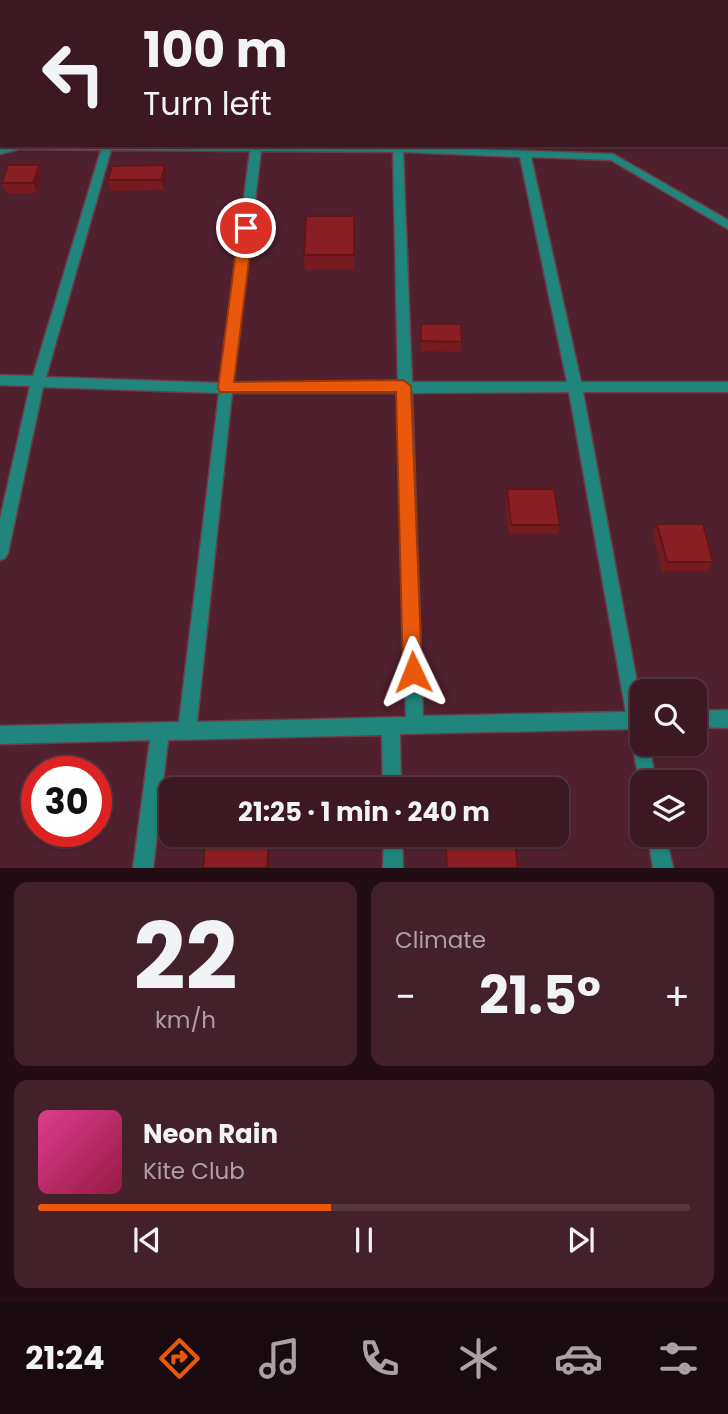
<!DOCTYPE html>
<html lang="en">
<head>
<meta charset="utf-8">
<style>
  :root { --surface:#3c1822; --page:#43212a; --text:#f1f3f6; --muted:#aca0a5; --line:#553740; --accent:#ea580c }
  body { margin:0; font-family:Poppins,sans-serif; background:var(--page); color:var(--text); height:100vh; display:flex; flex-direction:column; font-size:26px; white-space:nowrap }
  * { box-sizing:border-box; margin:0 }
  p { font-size:23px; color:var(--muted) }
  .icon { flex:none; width:38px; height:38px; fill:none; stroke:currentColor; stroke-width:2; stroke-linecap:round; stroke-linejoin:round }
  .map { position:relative; height:868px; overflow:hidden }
  .drawer { display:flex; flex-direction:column; gap:14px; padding:14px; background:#210d13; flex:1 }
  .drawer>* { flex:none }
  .hud { position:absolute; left:0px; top:0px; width:728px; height:147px; box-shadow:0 2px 5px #0004,0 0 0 2px var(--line); background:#3c1822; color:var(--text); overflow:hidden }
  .fabs { position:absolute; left:630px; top:679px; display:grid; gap:14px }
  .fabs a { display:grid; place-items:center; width:77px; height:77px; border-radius:14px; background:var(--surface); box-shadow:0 2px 5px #0004,0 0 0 2px var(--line); font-size:35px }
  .speed { position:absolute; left:21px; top:756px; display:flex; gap:14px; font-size:35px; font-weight:700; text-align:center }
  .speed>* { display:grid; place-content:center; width:91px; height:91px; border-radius:50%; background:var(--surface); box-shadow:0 2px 5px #0004,0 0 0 2px var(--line); line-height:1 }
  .speed .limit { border:10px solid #d22; background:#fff; color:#111 }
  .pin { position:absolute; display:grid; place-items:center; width:60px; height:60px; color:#fff; margin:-30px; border:4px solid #fff; border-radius:50%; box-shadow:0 2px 7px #0007 }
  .me { position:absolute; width:77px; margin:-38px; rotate:358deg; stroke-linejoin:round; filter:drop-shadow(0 0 5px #0008) }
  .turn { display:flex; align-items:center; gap:24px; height:147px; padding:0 28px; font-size:32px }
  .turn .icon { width:91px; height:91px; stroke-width:2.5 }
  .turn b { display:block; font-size:49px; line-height:60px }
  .big { font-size:52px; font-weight:700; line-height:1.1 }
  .drawer .card { flex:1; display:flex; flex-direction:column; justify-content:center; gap:10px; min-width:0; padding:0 24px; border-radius:14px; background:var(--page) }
  .drawer .dial { align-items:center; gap:0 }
  .dial b { font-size:91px; line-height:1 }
  .song { display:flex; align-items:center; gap:21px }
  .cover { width:84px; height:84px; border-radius:10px; background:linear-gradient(135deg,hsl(330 70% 55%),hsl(340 70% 35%)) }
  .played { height:7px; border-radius:4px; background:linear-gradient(90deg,var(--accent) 45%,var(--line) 45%) }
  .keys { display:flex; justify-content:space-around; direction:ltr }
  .heat { display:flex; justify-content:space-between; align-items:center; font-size:38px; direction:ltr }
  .drawer .tiles { flex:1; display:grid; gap:14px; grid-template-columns:1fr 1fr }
  .card:last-child { grid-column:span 2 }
  .trip { position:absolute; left:159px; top:777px; width:410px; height:70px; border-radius:14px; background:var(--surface); box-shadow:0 2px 5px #0004,0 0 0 2px var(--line); font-weight:700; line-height:70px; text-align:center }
  .tab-bar { display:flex; height:112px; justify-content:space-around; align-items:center; background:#180a0e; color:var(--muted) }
  .tab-bar .icon { width:49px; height:49px }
  .tab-bar .current { color:var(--accent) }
  .tab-bar b { font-size:32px; color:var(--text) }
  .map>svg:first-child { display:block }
  .green { fill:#7f3e51 }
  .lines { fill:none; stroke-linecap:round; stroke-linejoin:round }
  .street-casing { stroke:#6b3d4a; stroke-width:3 }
  .secondary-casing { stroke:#6b3d4a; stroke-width:3 }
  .street { fill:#20857a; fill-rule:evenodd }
  .secondary { fill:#30afa0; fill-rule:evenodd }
  .wall { fill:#761b1f }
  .shaded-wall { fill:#601619 }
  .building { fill:#891f24; stroke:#601619; stroke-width:2 }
  .route { fill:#ea580c; stroke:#983908; stroke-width:2 }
</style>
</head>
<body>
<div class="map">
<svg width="728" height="868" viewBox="0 0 728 868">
  <rect width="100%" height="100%" fill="#50202e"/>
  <path class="green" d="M 51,0 L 455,0 L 456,2 L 50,2 Z"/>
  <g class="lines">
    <defs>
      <path id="street" d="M 526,0 L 534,0 L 535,2 L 526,2 Z
        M 677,0 L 686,0 L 687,2 L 678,2 Z
        M 726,49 L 728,50 L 728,56 L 726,55 Z
        M 10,145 L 398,146 L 613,154 L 728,220 L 728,229 L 611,160 L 531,157 L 581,382 L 728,382 L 728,392 L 583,392 L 642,709 L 642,744 L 649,744 L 656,782 L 642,782 L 642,789 L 641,788 L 629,729 L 400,734 L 401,789 L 383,789 L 382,735 L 168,740 L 153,868 L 133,868 L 150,740 L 0,744 L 0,726 L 179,722 L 219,393 L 43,387 L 8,553 L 5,558 L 0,560 L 0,519 L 30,386 L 0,385 L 0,375 L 33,376 L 101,150 L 20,149 L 0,154 L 0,148 ZM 111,150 L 250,151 L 220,383 L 46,377 ZM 261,151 L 393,152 L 398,382 L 233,383 ZM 403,152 L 520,157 L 567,382 L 412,382 ZM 569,392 L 626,712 L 423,716 L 412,393 ZM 232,393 L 398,393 L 406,717 L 197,722 Z
        M 728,710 L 728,728 L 695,727 L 695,711 Z
        M 384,835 L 402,835 L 403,868 L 383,868 Z
        M 648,835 L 666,835 L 673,868 L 653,868 Z"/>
      <path id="secondary" d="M 2,6 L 2,15 L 0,16 L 0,7 Z"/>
    </defs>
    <use href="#street" class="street-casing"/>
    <use href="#secondary" class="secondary-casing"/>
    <use href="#street" class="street"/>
    <use href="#secondary" class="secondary"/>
  </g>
  <path class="wall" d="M 39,165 L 42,176 L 37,193 L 6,193 L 2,183 Z
    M 165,165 L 167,176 L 164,190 L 111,191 L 108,180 Z
    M 354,216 L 354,270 L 305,270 L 304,255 Z
    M 421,324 L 462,342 L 461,352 L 421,351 Z
    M 507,489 L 560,525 L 557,534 L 509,534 L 505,498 Z
    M 657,524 L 713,562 L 707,571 L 662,571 L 653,533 Z
    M 443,835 L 514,835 L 518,868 L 446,868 Z"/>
  <path class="shaded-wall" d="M 39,165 L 42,176 L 37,193 L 33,183 Z
    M 165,165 L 167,176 L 164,190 L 161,180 Z
    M 269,835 L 271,835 L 269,868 L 267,868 Z"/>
  <path class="building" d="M 45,0 L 62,0 L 61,2 L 44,2 Z
    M 440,0 L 460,0 L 460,2 L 441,2 Z
    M 8,165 L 39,165 L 33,183 L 2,183 Z
    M 165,165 L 161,180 L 108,180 L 112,166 Z
    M 306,216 L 354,216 L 354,255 L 304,255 Z
    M 421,324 L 461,324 L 462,342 L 421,341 Z
    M 507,489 L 554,489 L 560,525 L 511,525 Z
    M 657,524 L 703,524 L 713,562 L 667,562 Z
    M 206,835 L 269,835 L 267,868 L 203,868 Z
    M 445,835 L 514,835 L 518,868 L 447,868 Z"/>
  <path class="route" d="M 246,223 L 253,228 L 234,382 L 403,380 L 411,386 L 422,672 L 420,679 L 413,681 L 406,679 L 403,672 L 396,392 L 220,392 L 218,388 L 239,228 Z"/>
</svg>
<div class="fabs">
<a><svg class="icon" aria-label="search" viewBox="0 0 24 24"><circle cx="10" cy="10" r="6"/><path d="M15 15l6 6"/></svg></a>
<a><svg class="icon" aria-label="layers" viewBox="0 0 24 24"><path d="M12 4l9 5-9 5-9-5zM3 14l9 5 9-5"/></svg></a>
</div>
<div class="speed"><div class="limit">30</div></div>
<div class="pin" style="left:246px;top:228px;background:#d93025"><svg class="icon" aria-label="arrive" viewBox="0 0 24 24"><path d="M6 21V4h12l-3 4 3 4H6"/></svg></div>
<svg class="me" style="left:413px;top:672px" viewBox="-20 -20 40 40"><path d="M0-17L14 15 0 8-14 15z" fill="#ea580c" stroke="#fff" stroke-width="4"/></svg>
<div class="trip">21:25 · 1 min · 240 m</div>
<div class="hud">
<div class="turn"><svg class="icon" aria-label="left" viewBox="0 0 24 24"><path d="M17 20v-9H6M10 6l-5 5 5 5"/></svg><div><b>100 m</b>Turn left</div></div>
</div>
</div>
<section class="drawer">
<div class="tiles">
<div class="card dial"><b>22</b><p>km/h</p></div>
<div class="card"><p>Climate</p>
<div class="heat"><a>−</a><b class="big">21.5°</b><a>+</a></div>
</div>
<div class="card">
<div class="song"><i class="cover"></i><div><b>Neon Rain</b><p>Kite Club</p></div></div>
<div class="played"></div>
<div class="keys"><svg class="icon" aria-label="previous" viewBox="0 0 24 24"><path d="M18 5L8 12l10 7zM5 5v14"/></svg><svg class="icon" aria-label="pause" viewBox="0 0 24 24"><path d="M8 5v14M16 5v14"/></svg><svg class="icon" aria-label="next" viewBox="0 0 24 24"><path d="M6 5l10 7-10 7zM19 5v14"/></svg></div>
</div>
</div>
</section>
<nav class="tab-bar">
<b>21:24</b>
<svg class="icon current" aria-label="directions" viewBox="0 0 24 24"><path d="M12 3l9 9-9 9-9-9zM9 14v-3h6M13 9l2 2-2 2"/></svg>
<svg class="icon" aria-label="music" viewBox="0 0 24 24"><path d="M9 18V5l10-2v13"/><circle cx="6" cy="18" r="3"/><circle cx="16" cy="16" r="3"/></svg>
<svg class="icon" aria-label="phone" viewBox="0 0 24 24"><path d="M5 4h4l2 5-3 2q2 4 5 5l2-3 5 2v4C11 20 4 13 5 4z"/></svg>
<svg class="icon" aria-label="climate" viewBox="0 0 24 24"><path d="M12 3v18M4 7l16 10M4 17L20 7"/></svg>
<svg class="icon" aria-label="car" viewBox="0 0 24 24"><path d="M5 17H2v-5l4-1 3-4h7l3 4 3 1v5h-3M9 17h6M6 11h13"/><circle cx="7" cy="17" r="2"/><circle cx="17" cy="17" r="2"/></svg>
<svg class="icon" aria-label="filters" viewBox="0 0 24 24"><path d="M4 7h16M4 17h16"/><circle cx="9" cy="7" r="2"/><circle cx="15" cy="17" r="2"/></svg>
</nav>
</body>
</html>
